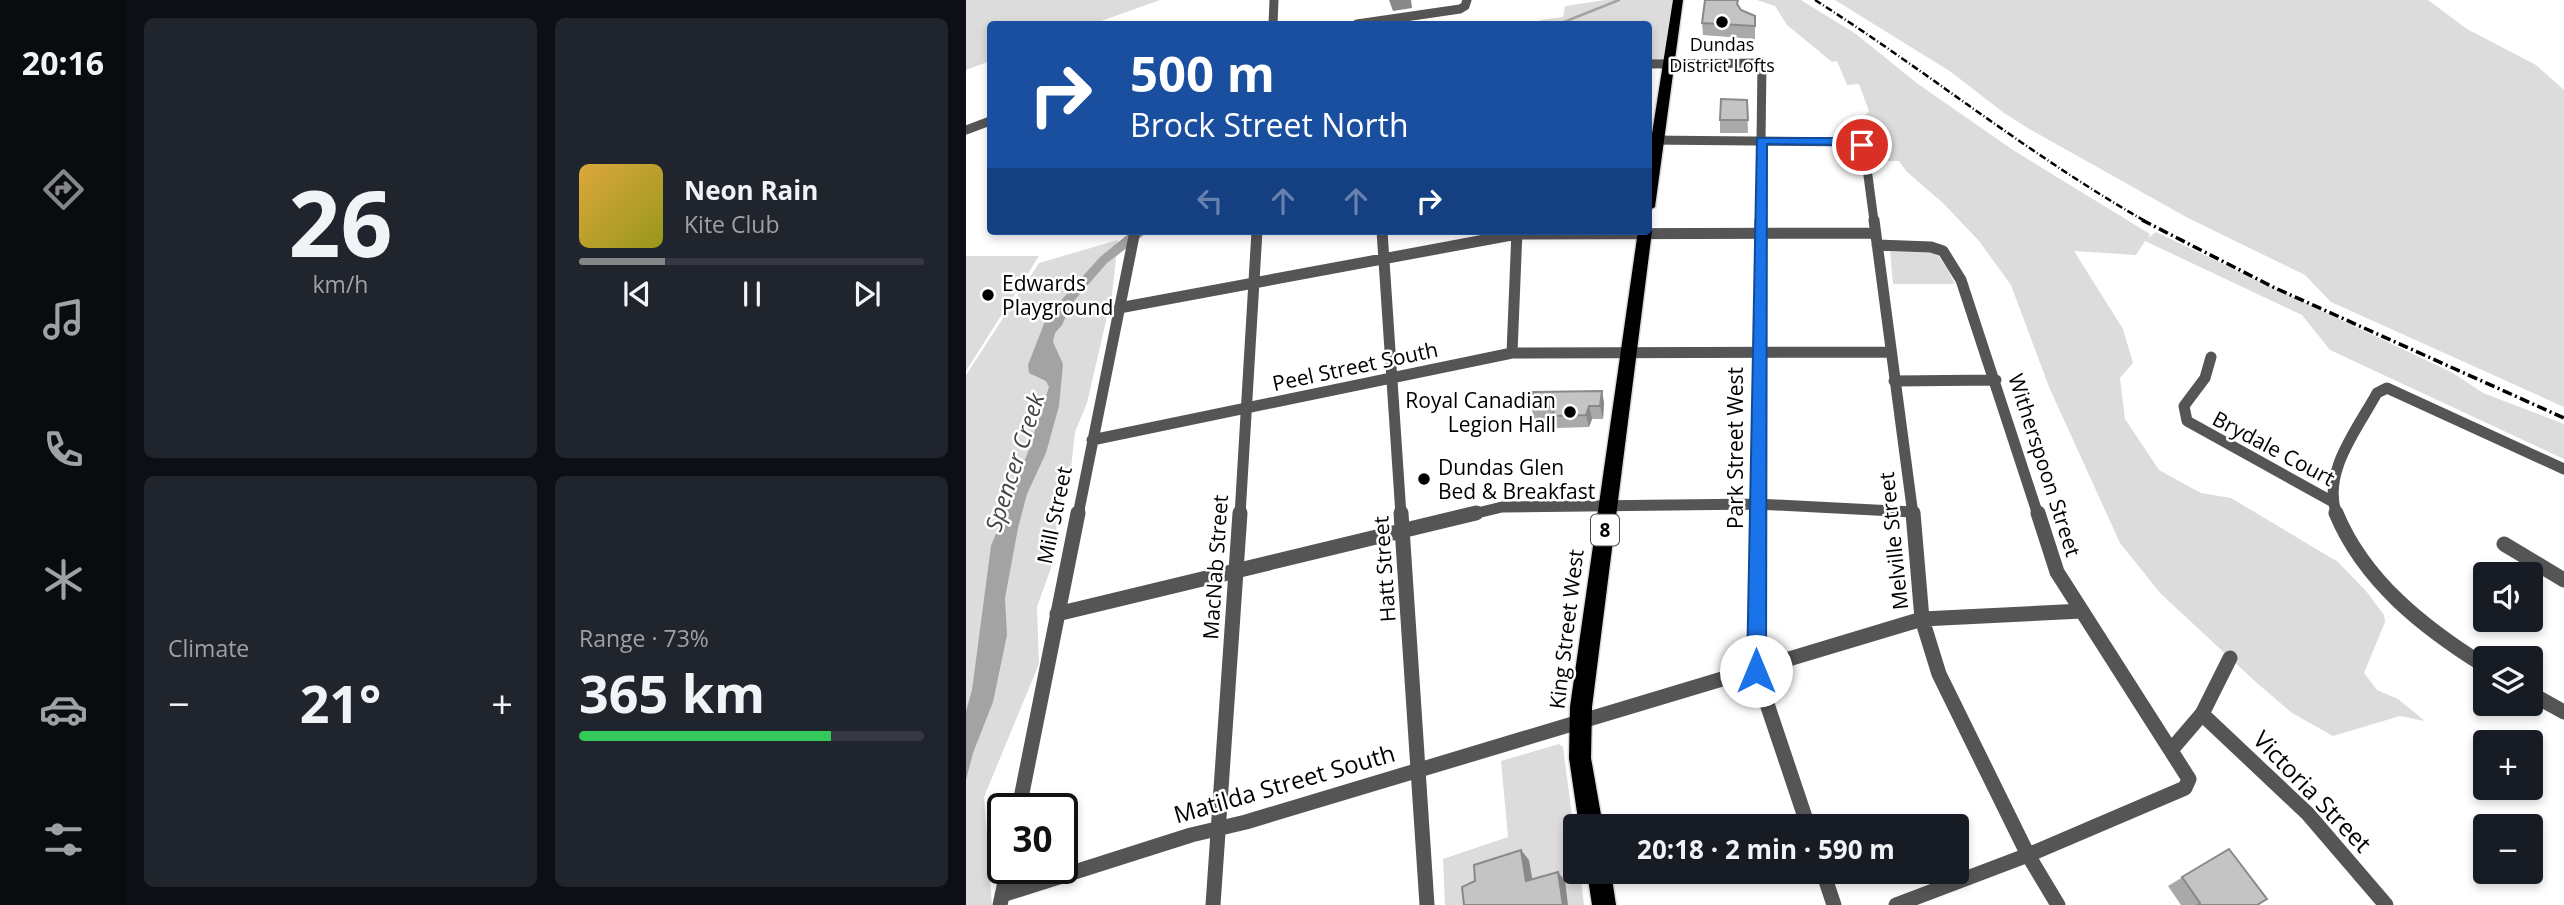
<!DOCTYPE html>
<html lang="en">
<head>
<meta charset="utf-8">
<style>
  :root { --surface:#171b24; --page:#20242c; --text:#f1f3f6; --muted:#9ea1a6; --line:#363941; --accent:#858687 }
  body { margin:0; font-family:"Open Sans",sans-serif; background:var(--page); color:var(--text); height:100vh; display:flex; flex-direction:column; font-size:26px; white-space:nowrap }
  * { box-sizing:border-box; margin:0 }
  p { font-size:23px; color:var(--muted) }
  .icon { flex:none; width:38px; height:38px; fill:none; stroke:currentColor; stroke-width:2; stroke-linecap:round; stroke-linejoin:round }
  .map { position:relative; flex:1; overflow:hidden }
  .drawer { display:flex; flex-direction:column; gap:18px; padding:18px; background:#0d0f14; width:840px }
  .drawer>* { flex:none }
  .hud { position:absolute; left:21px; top:21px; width:665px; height:214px; border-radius:7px; box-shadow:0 4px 10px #0003; background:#1a4fa0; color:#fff; overflow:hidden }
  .controls { position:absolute; left:1507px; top:562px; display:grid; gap:14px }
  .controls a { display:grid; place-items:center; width:70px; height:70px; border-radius:7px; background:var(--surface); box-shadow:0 4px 10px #0003; font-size:35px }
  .speed { position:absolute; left:21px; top:793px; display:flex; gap:14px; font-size:35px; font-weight:700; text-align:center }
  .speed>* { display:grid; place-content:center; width:91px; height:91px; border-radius:50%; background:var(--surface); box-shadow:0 4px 10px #0003; line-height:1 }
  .speed .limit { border:4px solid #111; border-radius:10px; background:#fff; color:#111 }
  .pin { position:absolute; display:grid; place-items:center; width:60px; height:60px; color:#fff; margin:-30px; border:4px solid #fff; border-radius:50%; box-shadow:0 2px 7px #0007 }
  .me { position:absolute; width:77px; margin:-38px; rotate:0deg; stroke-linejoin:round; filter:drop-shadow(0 0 5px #0008) }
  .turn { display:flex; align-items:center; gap:24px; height:147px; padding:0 28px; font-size:32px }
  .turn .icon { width:91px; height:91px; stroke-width:2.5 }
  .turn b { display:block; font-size:49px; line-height:60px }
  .lanes { display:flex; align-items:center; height:66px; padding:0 28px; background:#0003; justify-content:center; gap:35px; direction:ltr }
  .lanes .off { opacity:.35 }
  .big { font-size:52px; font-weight:700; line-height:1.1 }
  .drawer .widget { flex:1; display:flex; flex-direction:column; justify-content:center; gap:10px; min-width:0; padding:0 24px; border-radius:10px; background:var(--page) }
  .drawer .dial { align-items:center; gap:0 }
  .dial b { font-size:91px; line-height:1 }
  .song { display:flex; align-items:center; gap:21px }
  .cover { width:84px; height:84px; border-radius:10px; background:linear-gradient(135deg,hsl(40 70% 55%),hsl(60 70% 35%)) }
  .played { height:7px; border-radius:4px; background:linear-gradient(90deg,var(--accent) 25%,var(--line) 25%) }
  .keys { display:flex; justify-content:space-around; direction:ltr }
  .heat { display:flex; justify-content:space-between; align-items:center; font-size:38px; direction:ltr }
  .charge { height:10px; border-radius:5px; background:linear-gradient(90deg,#34c759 73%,var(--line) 0) }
  .drawer .tiles { flex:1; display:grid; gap:18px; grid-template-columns:repeat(2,1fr) }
  .trip { position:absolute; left:597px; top:814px; width:406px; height:70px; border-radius:7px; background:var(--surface); box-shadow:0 4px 10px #0003; font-weight:700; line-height:70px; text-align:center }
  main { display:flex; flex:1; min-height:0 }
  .dock { display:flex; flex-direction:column; width:126px; justify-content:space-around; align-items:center; background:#090b0e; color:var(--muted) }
  .dock .icon { width:49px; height:49px }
  .dock .current { color:var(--accent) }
  .dock b { font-size:32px; color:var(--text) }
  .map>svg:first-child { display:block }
  .green { fill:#dcdcdc }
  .water { fill:#a3a3a3 }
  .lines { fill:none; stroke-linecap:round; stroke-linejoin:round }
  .stream { stroke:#a3a3a3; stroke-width:2.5 }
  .primary-casing { stroke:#dbdbdb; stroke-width:3 }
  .street-far2 { stroke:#555; stroke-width:9 }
  .street-far1 { stroke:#555; stroke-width:11 }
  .street { stroke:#555; stroke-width:15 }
  .primary { fill:#000; fill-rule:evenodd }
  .rail-far1 { stroke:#000; stroke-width:2.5; stroke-dasharray:7 2.5 1 2.5; stroke-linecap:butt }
  .rail { stroke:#000; stroke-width:3.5; stroke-dasharray:10 3.5 2 3.5; stroke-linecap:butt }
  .wall { fill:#a9a9a9 }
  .shaded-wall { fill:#898989 }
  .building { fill:#c4c4c4; stroke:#898989; stroke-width:2 }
  .route { fill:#1a73e8; stroke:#114b97; stroke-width:2 }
  .poi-dot { fill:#000; stroke:#fff; stroke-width:2.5 }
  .labels { text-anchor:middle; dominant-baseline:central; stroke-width:5; stroke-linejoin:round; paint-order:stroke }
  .far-poi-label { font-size:18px; fill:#000; stroke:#fff }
  .shield { fill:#fff; stroke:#4c4c4c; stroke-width:2 }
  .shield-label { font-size:19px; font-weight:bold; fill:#000 }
  .poi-label { font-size:21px; fill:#000; stroke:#fff; text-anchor:start }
  .street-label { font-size:21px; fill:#000; stroke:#fff }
  .water-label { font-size:23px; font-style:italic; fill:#444; stroke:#fff }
  .near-street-label { font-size:24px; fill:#000; stroke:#fff }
</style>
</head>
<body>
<main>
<nav class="dock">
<b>20:16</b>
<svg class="icon current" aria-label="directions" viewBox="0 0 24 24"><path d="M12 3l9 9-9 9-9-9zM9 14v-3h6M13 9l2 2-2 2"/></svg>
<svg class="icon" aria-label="music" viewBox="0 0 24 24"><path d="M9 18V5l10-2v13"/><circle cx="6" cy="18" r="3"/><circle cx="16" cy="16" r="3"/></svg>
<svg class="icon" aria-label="phone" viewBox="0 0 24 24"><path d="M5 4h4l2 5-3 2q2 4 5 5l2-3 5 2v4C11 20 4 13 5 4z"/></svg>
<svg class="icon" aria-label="climate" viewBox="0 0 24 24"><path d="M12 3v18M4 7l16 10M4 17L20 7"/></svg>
<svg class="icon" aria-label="car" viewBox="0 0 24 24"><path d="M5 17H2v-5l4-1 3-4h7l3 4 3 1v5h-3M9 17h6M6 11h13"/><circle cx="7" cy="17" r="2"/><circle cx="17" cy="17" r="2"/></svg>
<svg class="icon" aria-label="filters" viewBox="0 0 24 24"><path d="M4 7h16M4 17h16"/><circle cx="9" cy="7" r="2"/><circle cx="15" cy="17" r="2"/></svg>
</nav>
<section class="drawer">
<div class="tiles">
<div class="widget dial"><b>26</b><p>km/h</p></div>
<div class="widget">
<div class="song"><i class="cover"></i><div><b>Neon Rain</b><p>Kite Club</p></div></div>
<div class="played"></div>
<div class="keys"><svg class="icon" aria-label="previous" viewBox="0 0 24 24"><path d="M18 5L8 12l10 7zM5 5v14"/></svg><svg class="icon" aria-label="pause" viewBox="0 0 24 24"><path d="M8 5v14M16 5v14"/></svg><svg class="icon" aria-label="next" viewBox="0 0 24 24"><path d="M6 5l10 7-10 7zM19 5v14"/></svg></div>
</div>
<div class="widget"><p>Climate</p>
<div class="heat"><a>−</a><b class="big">21°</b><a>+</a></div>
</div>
<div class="widget"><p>Range · 73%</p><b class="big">365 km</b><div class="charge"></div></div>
</div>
</section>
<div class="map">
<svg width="1598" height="905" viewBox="0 0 1598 905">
  <rect width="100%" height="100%" fill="#fff"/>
  <path class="green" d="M 0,0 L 194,0 L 127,24 L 24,24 L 24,61 L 0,70 Z
    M 639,0 L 707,0 L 698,60 L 683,60 L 682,24 L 574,24 L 574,20 L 597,17 L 599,6 Z
    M 791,0 L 835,0 L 890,34 L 952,84 L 1047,150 L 1184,234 L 1182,238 L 1190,232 L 1487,373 L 1517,393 L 1598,424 L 1598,459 L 1364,350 L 1336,315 L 1179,241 L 1170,255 L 1108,251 L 1157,329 L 1167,363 L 1154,378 L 1159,419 L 1193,470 L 1235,493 L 1265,498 L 1372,562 L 1400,591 L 1418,615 L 1419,622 L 1398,673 L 1411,690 L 1432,699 L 1459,721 L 1434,716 L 1367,736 L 1326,713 L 1292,684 L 1195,594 L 1154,543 L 1083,387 L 1045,285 L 1013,241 L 978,204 L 940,171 L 933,161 L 920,161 L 897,129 L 897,117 L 903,111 L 893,84 L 881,85 L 871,61 L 866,62 L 821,25 L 809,6 Z
    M 869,0 L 1462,0 L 1501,29 L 1570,65 L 1598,90 L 1598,407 L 1365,302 L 1339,275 L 1222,218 L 1065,130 L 1038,113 L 985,72 Z
    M 152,240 L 146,295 L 121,403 L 109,432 L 105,468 L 92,516 L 86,565 L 71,607 L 73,664 L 18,797 L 26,905 L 0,905 L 0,375 L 73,263 Z
    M 924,251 C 968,251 968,242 989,284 L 927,284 Z
    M 0,256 L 73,256 L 0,371 Z
    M 593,744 L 597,747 L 609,839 L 609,872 L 614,872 L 618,905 L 479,905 L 477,859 L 542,837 L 535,761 Z"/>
  <path class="water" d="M 166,231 L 183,231 L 141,263 L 107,302 L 96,325 L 89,333 L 87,342 L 97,364 L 93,406 L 80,453 L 61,494 L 52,528 L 39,598 L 41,635 L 27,702 L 7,753 L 0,780 L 0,711 L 6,690 L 25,546 L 62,452 L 83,387 L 80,381 L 63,373 L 62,365 L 81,316 L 134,257 Z"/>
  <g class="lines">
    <path class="stream" d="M 593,24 L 653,0"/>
    <defs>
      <path id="primary" d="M 707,0 L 717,0 L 689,207 L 682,211 L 682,159 Z
        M 682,227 L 686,231 L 626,707 L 625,758 L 637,826 L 613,826 L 603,758 L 604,707 L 672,231 L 682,231 Z
        M 621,872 L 645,872 L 650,905 L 626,905 Z"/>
    </defs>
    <use href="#primary" class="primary-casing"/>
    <path class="street-far2" d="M 307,24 L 308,0
      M 391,24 L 494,9 L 499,6 L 501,0
      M 682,64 L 796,63 L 794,221
      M 0,130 L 24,121
      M 682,140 L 888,142 L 896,145 L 899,153 L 908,221"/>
    <path class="street-far1" d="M 908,220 L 947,515
      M 416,231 L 435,515
      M 911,245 L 965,247 L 977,251 L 995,280 L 1072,515
      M 153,308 L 551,234 L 909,233
      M 546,353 L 551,231
      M 1245,357 L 1239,378 L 1218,406 L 1221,421 L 1367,502
      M 928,381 L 1030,380
      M 126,440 L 546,353 L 925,352
      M 112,515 L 169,231
      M 274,515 L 291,231
      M 503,515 L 536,507 L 791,504 L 947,512
      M 792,515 L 794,220
      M 1371,515 C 1355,473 1392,428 1411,393 L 1421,388 L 1598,469"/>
    <path class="street" d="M 435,513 L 461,905
      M 792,513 L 790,671 L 842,826
      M 947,513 L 956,619 L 973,674 L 1062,855 L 1092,905
      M 1370,513 C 1398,581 1458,628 1519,666
      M 1538,544 L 1598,580
      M 91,614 L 510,513
      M 1564,693 L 1598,712
      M 1236,714 L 1342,814 L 1420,905
      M 1206,749 L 1236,714 L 1264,658
      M 53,808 L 112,513
      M 857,872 L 868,905
      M 36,895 L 225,835 L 280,822 L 956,619 L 1116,611
      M 34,905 L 42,868
      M 247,905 L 274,513
      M 930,905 L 1062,855 L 1219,788 L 1223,779 L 1091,572 L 1072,513"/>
    <use href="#primary" class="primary"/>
    <path class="rail-far1" d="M 849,0 C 961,71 1063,155 1179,221"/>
    <path class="rail" d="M 1176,220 L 1307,287 L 1598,418"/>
  </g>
  <path class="wall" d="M 772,5 L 775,10 L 789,16 L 789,39 L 737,35 L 736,23 Z
    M 781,100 L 782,133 L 754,133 L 754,120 Z
    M 636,391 L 638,403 L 637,419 L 626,419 L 623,427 L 591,428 L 588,419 L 569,420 L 565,407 Z
    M 1263,849 L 1291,905 L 1215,905 L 1202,886 Z"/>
  <path class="shaded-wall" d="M 423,0 L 445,0 L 446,8 L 427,11 Z
    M 636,391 L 638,403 L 637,419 L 634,406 Z
    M 623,406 L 626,419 L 623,427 L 620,415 Z
    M 555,850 L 563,860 L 568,889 L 560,881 Z
    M 592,872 L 599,881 L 602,905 L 597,905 Z"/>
  <path class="building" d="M 739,0 L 772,0 L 771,4 L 775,10 L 789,16 L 789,26 L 736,23 Z
    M 755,99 L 781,100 L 782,120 L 754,120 Z
    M 636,391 L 634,406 L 623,406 L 620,415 L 587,416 L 588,407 L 565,407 L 567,392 Z
    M 1263,849 L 1301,899 L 1291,905 L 1231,905 L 1234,903 L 1216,877 Z
    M 555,850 L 560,881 L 592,872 L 597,905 L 498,905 L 496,887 L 509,881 L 508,865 Z"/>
  <path class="route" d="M 791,138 L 888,138 L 901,145 L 896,148 L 886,145 L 801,144 L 800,671 L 797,677 L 790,680 L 783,677 L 781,671 Z"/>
  <g class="poi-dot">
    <circle cx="756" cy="22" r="7"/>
    <circle cx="22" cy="295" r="7"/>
    <circle cx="604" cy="412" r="7"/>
    <circle cx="458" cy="479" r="7"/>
  </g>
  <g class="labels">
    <g class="far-poi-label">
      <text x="756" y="44">Dundas<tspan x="756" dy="21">District Lofts</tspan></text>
    </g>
    <rect class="shield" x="625" y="514.5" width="28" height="31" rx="5"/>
    <g class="shield-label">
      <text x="639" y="530">8</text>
    </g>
    <g class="poi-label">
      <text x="36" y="283">Edwards<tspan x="36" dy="24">Playground</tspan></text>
      <text x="590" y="400" text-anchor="end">Royal Canadian<tspan x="590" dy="24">Legion Hall</tspan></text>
      <text x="472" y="467">Dundas Glen<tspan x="472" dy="24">Bed &amp; Breakfast</tspan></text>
    </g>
    <g class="street-label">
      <text transform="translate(389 366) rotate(-12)">Peel Street South</text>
      <text transform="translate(769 448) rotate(-90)">Park Street West</text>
      <text transform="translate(1308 448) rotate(28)">Brydale Court</text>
      <text transform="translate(1079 465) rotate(72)">Witherspoon Street</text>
      <text transform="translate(88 515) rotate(-78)">Mill Street</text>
      <text transform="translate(927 541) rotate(-96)">Melville Street</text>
      <text transform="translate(249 567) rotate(-86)">MacNab Street</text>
      <text transform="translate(418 569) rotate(-94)">Hatt Street</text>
      <text transform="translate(600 629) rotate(-83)">King Street West</text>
    </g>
    <g class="water-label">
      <text transform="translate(48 462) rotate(-72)">Spencer Creek</text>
    </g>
    <g class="near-street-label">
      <text transform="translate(318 783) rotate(-16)">Matilda Street South</text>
      <text transform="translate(1347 791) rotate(46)">Victoria Street</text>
    </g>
  </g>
</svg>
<div class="controls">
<a><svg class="icon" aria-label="sound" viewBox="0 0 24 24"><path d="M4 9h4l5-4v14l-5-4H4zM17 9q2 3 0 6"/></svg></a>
<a><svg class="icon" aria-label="layers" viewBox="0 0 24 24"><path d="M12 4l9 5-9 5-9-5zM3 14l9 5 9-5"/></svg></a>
<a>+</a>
<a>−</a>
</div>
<div class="speed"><div class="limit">30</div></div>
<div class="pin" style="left:896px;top:145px;background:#d93025"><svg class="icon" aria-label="arrive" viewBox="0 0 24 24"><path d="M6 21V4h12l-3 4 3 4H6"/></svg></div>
<svg class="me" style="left:790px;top:671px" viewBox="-20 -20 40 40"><circle r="19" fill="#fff"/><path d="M0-13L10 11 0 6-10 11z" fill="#1a73e8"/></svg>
<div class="trip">20:18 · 2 min · 590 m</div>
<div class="hud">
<div class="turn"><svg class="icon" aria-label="right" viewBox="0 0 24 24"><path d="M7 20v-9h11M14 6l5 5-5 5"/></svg><div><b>500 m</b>Brock Street North</div></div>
<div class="lanes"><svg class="icon off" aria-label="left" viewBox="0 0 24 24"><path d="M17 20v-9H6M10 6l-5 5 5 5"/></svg><svg class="icon off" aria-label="ahead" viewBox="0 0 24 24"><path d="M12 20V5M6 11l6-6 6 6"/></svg><svg class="icon off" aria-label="ahead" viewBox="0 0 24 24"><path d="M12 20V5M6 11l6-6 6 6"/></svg><svg class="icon" aria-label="right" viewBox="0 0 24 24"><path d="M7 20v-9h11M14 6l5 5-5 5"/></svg></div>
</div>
</div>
</main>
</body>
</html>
